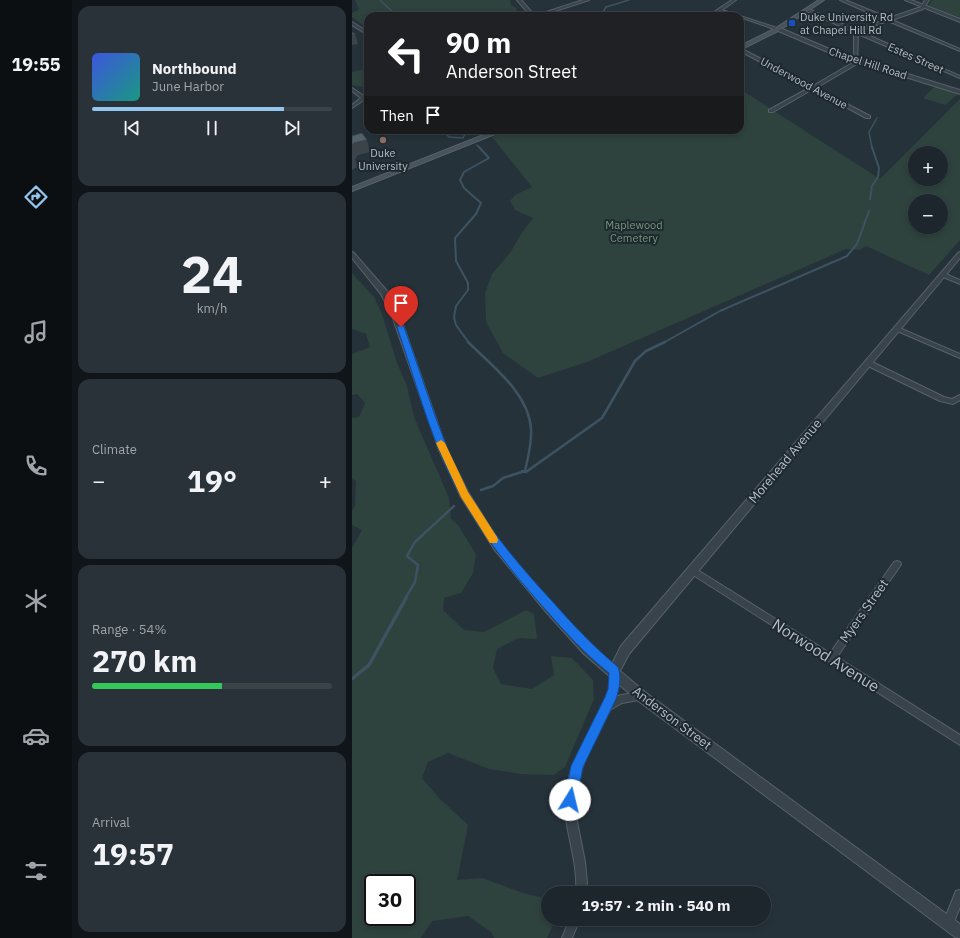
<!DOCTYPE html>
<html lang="en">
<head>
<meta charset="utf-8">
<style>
  :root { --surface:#1c262c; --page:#293238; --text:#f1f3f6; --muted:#a0a5a9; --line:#3a4348; --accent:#94c5ec }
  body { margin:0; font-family:"IBM Plex Sans",sans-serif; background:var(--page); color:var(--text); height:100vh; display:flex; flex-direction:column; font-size:15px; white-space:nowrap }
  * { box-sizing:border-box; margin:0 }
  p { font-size:13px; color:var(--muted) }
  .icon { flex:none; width:22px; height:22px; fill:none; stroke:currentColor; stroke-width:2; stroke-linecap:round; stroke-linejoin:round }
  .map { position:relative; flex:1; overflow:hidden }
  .panel { display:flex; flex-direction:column; gap:6px; padding:6px; background:#0f1518; width:280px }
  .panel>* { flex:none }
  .banner { position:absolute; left:12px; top:12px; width:380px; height:122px; border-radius:12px; box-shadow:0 2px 6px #0003,0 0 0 1px var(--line); background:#202124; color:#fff; overflow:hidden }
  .buttons { position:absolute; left:556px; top:146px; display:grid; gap:8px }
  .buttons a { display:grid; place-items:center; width:40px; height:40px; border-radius:50%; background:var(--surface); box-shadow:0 2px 6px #0003,0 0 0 1px var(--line); font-size:20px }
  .speed { position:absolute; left:12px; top:874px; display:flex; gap:8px; font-size:20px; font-weight:700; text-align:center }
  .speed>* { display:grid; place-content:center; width:52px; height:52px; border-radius:50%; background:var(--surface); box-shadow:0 2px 6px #0003,0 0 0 1px var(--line); line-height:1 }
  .speed .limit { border:2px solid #111; border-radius:6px; background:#fff; color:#111 }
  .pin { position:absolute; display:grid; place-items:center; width:34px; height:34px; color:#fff; margin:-41px -17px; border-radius:50% 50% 50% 0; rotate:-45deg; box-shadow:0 0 4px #0007 }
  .pin .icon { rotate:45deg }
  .me { position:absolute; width:44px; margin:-22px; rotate:9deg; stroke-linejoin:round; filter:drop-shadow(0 0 3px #0008) }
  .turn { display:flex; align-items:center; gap:14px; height:84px; padding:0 16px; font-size:18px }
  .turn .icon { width:52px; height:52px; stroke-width:2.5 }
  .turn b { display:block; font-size:28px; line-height:34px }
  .then { display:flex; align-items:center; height:38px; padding:0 16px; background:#0003; gap:8px; font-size:15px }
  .big { font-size:30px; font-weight:800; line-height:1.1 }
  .panel .tile { flex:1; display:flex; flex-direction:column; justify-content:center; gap:6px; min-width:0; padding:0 14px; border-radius:12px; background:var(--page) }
  .panel .dial { align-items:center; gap:0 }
  .dial b { font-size:52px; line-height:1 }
  .song { display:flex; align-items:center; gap:12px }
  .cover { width:48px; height:48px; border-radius:6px; background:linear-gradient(135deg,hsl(230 70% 55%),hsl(170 70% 35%)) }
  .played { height:4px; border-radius:2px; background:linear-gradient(90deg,var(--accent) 80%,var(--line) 80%) }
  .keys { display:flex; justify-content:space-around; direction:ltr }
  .heat { display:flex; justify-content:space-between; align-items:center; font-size:22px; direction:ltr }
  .charge { height:6px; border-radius:3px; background:linear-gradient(90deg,#34c759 54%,var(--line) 0) }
  .trip { position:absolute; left:189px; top:886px; width:230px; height:40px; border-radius:20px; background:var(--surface); box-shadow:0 2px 6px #0003,0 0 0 1px var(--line); font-weight:800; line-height:40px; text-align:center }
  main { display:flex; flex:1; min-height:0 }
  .menu { display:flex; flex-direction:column; width:72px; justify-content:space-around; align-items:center; background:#0b0f12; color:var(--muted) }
  .menu .icon { width:28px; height:28px }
  .menu .current { color:var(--accent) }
  .menu b { font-size:18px; color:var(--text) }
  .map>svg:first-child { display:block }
  .green { fill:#2e423e; fill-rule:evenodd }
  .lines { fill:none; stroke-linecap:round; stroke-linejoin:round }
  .stream-far3 { stroke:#3d5361; stroke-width:1.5 }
  .stream-far2 { stroke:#3d5361; stroke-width:2 }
  .stream-far1 { stroke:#3d5361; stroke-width:2.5 }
  .stream { stroke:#3d5361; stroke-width:3.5 }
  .minor-casing { stroke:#576168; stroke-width:2 }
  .tertiary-casing { stroke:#576168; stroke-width:2 }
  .secondary-casing { stroke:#576168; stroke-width:2 }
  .minor { fill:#39434b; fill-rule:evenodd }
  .tertiary { fill:#39434b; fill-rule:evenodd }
  .secondary { fill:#48535d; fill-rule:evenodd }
  .shaded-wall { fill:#3b444a }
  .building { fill:#54616a; stroke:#3b444a }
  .route { fill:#1a73e8; stroke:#114b97 }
  .slow { fill:#f59e0b }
  .transit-dot { fill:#1a4fb4; stroke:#1e282f; stroke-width:1.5 }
  .education-dot { fill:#8d6e63; stroke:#1e282f; stroke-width:1.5 }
  .labels { text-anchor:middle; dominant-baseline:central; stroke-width:4; stroke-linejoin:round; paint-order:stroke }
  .far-poi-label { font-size:11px; fill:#b5bec6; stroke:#1e282f; text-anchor:start }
  .far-street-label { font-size:11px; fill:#b5bec6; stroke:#1e282f }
  .far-park-label { font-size:11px; fill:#769978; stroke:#1e282f }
  .street-label { font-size:13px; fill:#b5bec6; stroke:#1e282f }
  .near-street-label { font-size:16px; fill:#b5bec6; stroke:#1e282f }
</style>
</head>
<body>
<main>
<nav class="menu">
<b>19:55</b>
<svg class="icon current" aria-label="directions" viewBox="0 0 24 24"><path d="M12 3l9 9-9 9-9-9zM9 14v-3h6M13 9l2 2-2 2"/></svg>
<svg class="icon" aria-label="music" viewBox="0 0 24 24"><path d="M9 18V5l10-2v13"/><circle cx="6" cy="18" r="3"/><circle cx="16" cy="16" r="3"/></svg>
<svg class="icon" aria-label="phone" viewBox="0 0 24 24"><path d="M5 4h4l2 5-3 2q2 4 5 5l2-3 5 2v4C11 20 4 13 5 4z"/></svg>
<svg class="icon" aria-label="climate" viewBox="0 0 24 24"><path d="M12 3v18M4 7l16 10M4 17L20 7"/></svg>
<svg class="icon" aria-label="car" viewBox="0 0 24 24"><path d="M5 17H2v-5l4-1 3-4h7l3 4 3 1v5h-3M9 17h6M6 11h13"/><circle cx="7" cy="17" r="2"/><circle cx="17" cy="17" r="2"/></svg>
<svg class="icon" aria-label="filters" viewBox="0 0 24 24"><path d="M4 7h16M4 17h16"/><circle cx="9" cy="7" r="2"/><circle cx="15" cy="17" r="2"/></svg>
</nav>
<section class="panel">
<div class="tile">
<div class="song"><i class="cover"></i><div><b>Northbound</b><p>June Harbor</p></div></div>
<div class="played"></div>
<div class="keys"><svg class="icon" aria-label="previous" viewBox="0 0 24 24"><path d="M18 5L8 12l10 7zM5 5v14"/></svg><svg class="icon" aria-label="pause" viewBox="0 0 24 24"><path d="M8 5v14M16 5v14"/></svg><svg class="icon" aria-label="next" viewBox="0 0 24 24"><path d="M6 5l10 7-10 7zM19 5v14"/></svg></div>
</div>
<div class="tile dial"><b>24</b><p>km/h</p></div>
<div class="tile"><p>Climate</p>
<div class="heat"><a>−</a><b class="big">19°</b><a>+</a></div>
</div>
<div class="tile"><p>Range · 54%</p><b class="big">270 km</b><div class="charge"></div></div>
<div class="tile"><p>Arrival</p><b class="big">19:57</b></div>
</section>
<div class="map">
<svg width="608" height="938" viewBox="0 0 608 938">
  <rect width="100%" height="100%" fill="#26323a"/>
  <path class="green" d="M 3,0 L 158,0 L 159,5 L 164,8 L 166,13 L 142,16 L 16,16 L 16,29 L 0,17 L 0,13 L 7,9 Z
    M 580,0 L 608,0 L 608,19 L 576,6 Z
    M 16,68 L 16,84 L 9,87 L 0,85 L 0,72 Z
    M 583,86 L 606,94 L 593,105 L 571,98 Z
    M 388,89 L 528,179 L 608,99 L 608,240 L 577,275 L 514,246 L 507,250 L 494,249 L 235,362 L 186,378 L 151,353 L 134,322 L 133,293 L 140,274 L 158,253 L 169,234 L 181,218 L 163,210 L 158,201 L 163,195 L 180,187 L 140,137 L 141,135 L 156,130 L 388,130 ZM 563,153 L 589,153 L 589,179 L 563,179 ZM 563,201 L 589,201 L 589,227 L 563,227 Z
    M 0,273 L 22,297 L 30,314 L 45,363 L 55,386 L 62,417 L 97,498 L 99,519 L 106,525 L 124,554 L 121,573 L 109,593 L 92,598 L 91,610 L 112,630 L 132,632 L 174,610 L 182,614 L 185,639 L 166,638 L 145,649 L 141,668 L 149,684 L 180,689 L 202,675 L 199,656 L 220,658 L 241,680 L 242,699 L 213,767 L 202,775 L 169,774 L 137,769 L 96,753 L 76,762 L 70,778 L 87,798 L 116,825 L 105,880 L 130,878 L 171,893 L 196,899 L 196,919 L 204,919 L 195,938 L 142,938 L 139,932 L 116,916 L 80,921 L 69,938 L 0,938 L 0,548 L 10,530 L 0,525 L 0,510 L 3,506 L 4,481 L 0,479 L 0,418 L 7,417 L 13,403 L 5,394 L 0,395 L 0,354 L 18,347 L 14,334 L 0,329 ZM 21,883 L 55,883 L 55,917 L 21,917 Z"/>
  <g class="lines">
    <path class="stream-far3" d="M 28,0 L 45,16
      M 239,16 L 251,12 L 254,7 L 277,0
      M 90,130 L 97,137 L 111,138 L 115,130
      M 125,145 L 128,148
      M 520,148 L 517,132 L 525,118"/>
    <path class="stream-far2" d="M 518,199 L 520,186 L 526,177 L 527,168 L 520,147
      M 117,343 L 104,325 L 102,317 L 104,306 L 116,290 L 116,283 L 104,261 L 103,238 L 124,214 L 129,203 L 112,188 L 108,180 L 112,172 L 137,158 L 127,147
      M 311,343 L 368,311 L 495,256 L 505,244 L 517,211"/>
    <path class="stream-far1" d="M 116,342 C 139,365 177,393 179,429 C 180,443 176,457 173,471 L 151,478 L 141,486 L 129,490
      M 170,471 L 174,472 L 250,418 L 283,361 L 294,351 L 313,342
      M 53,599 L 63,582 L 66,565 L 55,556 L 63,542 L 102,506"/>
    <path class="stream" d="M 0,679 L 17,665 L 54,598"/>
    <defs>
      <path id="minor" d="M 231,0 L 237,0 L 188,16 L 182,16 Z
        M 380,0 L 384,0 L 370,10 L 428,29 L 425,30 L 388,17 L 388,16 L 383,16 L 368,11 L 360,16 L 356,16 Z
        M 488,0 L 493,0 L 537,18 L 569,7 L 573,0 L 577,0 L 571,9 L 540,20 L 608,49 L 608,51 L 536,21 L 507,31 L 608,76 L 608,78 L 506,34 L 505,64 L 464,88 L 518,116 L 518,118 L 514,118 L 461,89 L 421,112 L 417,112 L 417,110 L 457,88 L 388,51 L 388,48 L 461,86 L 502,62 L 502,32 L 454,11 L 454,9 L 456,9 L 504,30 L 533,20 Z
        M 0,22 L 16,32 L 16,35 L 0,25 Z
        M 0,88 L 12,96 L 16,94 L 16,97 L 0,108 L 0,105 L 9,98 L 0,91 Z
        M 591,273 L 608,280 L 608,284 L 589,276 L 589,274 Z
        M 545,327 L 608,354 L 608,358 L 543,330 L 542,329 Z
        M 514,361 L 518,361 L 592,397 L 600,399 L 608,395 L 608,400 L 601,404 L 588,401 L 514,365 L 513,363 Z
        M 545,561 L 548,562 L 549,564 L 548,566 L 485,657 L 608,735 L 608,745 L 338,573 L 337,571 L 338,569 L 341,568 L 344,569 L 478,653 L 542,562 Z
        M 262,667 L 265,668 C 268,677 267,688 264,697 L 269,695 L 289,692 L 292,693 L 293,696 L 292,699 L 270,703 L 258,710 L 235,756 L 225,781 L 223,796 L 223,811 L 233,862 L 235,883 L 234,893 L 224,893 C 226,864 216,840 213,811 C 210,770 238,734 255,698 L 258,689 L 258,671 L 259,668 Z
        M 608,890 L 608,907 L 600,927 L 596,928 L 592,927 L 591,923 L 604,891 Z
        M 218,919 L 228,919 L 220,938 L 210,938 Z"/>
      <path id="tertiary" d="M 165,0 L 169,0 L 183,16 L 179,16 Z
        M 553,0 L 559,0 L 608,19 L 608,22 Z
        M 424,28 L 428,28 L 487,53 L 608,90 L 608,94 L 483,55 L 424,30 Z
        M 0,252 L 2,253 L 35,291 L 48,316 L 95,450 L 116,492 L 148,543 L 203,607 L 240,646 L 260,664 L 269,646 L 606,253 L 608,252 L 608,258 L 277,654 L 268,671 L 293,692 L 608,924 L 608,938 L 603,937 L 285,700 L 232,654 L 195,613 L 142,549 L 109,497 L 87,450 L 40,316 L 29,294 L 0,258 Z"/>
      <path id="secondary" d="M 467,0 L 472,0 L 428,30 L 388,50 L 388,46 L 424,28 Z
        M 144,130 L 153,130 L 0,191 L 0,187 Z"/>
    </defs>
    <use href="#minor" class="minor-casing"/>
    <use href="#tertiary" class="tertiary-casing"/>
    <use href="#secondary" class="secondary-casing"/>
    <use href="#minor" class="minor"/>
    <use href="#tertiary" class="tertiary"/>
    <use href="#secondary" class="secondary"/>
  </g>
  <path class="shaded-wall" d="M 3,34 L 6,44 L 0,45 L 0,35 Z
    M 15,140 L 18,152 L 6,155 L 3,159 L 5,167 L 0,170 L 0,146 L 2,143 Z"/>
  <path class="building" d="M 0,32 L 3,34 L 0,35 Z
    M 10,133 L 15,140 L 2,143 L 0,146 L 0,136 Z"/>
  <path class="route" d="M 49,324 L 52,327 C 67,368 80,410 96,450 C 119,508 158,556 200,601 C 221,625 242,647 266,667 C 270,677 267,690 264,699 L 231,767 L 225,800 L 223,804 L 218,806 L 214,804 L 212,800 L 219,766 L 253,697 L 256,689 L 257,673 C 233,654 213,632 193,609 C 149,560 112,512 87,450 C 71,410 59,368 45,327 Z"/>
  <path class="slow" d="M 89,440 L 93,443 L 116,492 L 145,537 L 146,540 L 145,543 L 138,543 L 109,497 L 84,443 Z"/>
  <rect class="transit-dot" x="436" y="19" width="8" height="8" rx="2"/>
  <circle class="education-dot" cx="31" cy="140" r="4"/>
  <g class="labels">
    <g class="far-poi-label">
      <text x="448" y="17">Duke University Rd<tspan x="448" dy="13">at Chapel Hill Rd</tspan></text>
      <text x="31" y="153" text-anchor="middle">Duke<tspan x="31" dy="13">University</tspan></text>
    </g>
    <g class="far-street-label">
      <text transform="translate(564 58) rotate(24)">Estes Street</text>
      <text transform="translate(516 63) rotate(18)">Chapel Hill Road</text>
      <text transform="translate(452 83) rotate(28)">Underwood Avenue</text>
    </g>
    <g class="far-park-label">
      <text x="282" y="225">Maplewood<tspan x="282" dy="13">Cemetery</tspan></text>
    </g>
    <g class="street-label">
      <text transform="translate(433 461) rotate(-50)">Morehead Avenue</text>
      <text transform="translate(512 611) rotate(-55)">Myers Street</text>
      <text transform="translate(320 718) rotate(37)">Anderson Street</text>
    </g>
    <g class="near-street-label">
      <text transform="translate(474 655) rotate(32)">Norwood Avenue</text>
    </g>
  </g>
</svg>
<div class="buttons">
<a>+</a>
<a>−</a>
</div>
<div class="speed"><div class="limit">30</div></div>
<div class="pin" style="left:49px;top:327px;background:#d93025"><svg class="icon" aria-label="arrive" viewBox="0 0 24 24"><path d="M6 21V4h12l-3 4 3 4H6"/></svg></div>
<svg class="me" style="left:218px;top:800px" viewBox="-20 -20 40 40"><circle r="19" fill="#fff"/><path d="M0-13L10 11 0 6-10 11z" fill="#1a73e8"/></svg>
<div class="trip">19:57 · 2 min · 540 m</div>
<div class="banner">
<div class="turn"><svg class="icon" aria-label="left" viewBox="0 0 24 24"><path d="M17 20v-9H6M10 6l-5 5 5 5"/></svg><div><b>90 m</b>Anderson Street</div></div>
<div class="then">Then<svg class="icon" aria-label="arrive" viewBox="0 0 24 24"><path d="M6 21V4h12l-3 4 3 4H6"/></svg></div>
</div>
</div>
</main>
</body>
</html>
